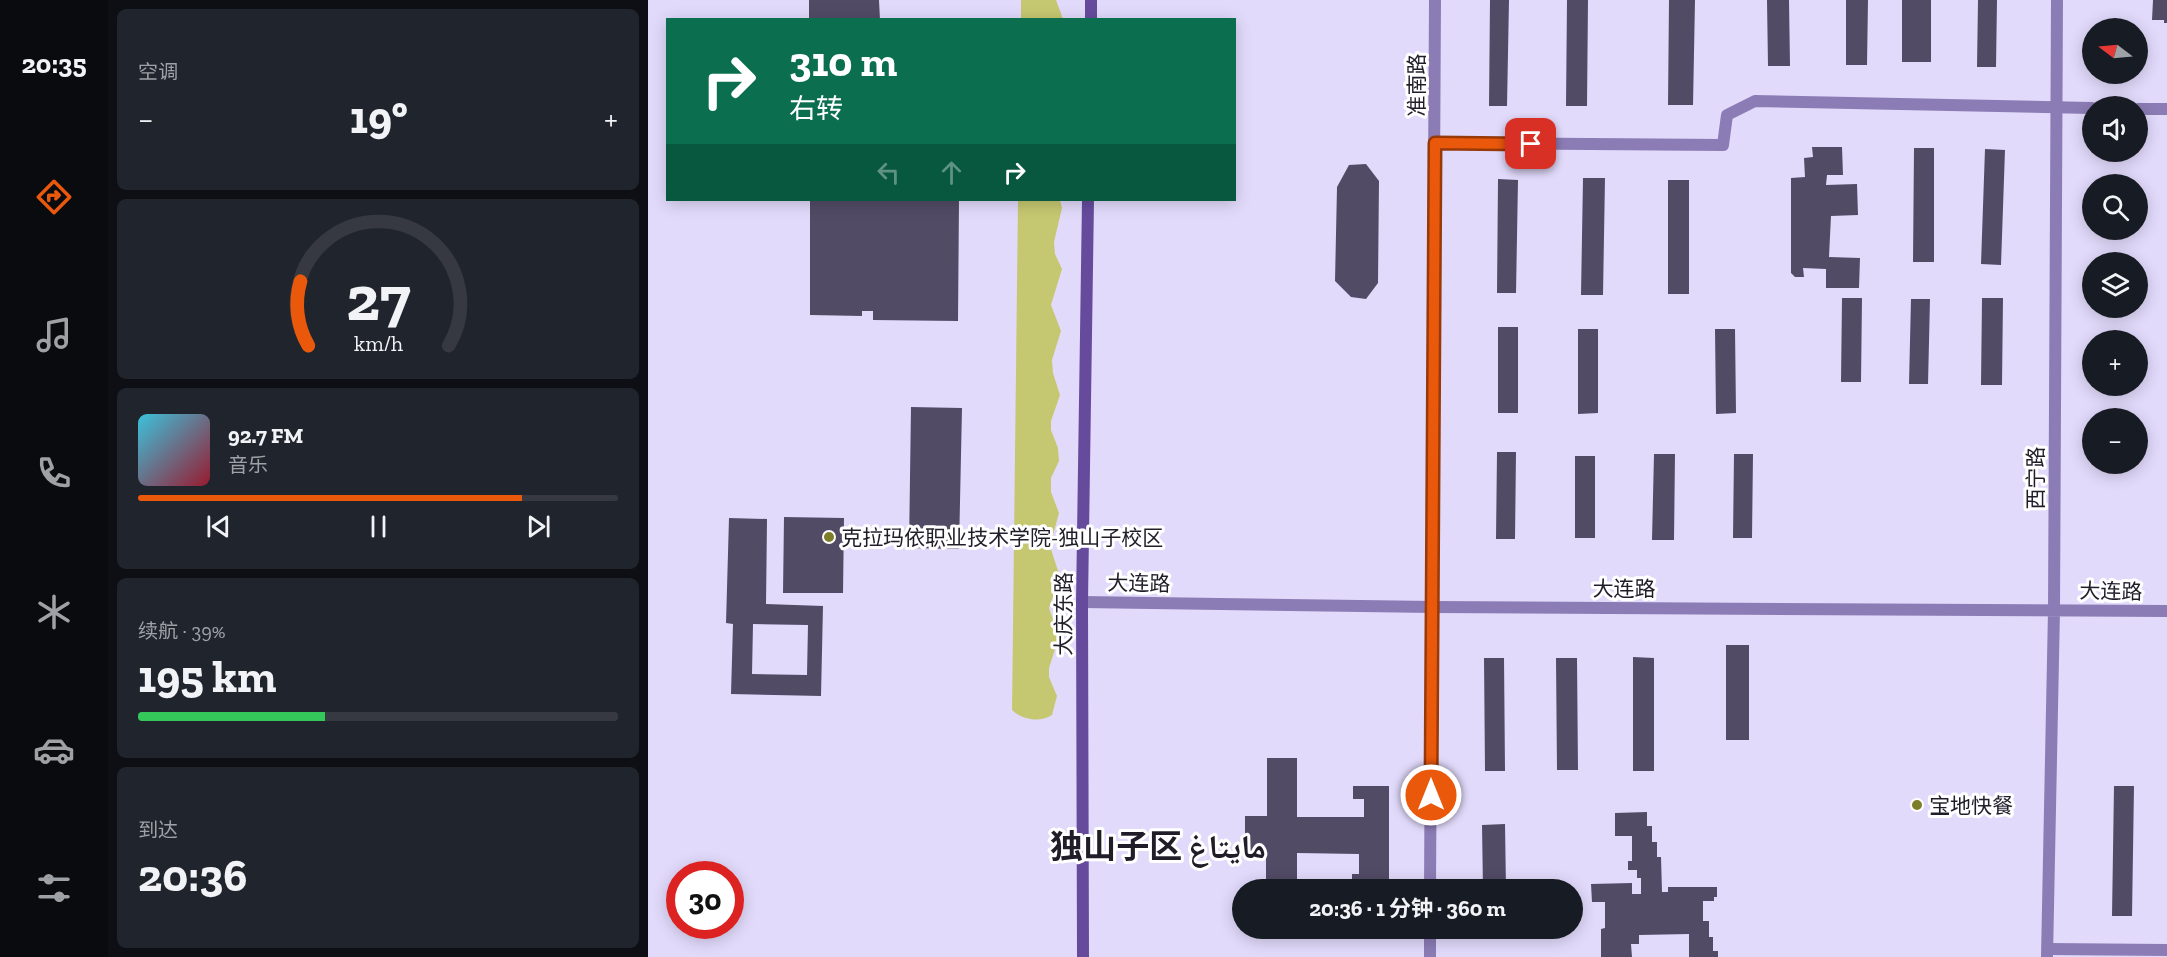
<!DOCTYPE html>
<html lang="zh">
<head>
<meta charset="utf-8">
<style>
  :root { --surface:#171b24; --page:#20242c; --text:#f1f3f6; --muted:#9ea1a6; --line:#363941; --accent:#ea580c }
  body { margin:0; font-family:"Zilla Slab","Noto Naskh Arabic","Noto Sans SC",serif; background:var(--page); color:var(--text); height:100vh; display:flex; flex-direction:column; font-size:22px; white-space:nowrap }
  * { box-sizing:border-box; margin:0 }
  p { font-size:20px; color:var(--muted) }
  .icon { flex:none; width:33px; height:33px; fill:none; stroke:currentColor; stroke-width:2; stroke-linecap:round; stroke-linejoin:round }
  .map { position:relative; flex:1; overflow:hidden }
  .side { display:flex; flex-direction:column; gap:9px; padding:9px; background:#0d0f14; width:540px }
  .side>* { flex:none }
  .banner { position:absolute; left:18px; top:18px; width:570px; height:183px; border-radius:0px; box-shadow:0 3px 15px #0003; background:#0b6e4f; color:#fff; overflow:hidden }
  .needle { width:39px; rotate:286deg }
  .tools { position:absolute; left:1434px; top:18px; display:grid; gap:12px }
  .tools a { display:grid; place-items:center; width:66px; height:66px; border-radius:50%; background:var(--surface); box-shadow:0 3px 15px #0003; font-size:30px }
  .speed { position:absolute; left:18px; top:861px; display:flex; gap:12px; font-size:30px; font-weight:700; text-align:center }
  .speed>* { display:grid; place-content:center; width:78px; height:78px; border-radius:50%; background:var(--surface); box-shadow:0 3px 15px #0003; line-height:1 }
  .speed .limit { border:9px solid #d22; background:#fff; color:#111 }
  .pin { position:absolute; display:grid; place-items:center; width:51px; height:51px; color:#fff; margin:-26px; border-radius:12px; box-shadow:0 3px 9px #0006 }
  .me { position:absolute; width:66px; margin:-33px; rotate:0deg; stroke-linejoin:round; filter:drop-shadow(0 0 4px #0008) }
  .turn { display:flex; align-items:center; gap:21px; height:126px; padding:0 24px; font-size:27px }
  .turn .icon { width:78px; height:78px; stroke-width:2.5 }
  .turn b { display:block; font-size:42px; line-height:51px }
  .lanes { display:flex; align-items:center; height:57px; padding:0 24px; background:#0003; justify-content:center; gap:30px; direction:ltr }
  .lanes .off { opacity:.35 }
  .big { font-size:45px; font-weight:700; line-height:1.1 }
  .side .widget { flex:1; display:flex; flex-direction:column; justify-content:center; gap:9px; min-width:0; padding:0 21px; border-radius:9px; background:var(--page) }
  .side .dial { align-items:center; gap:0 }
  .dial svg { height:156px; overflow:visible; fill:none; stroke:var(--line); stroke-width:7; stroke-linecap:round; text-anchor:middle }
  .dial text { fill:var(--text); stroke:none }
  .song { display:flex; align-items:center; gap:18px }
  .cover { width:72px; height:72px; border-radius:9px; background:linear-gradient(135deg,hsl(190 70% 55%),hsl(350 70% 35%)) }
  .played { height:6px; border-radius:3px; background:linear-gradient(90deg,var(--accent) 80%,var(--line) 80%) }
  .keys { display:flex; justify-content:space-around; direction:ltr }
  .heat { display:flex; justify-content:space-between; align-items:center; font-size:33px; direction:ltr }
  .charge { height:9px; border-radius:4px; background:linear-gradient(90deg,#34c759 39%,var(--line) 0) }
  .trip { position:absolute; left:584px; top:879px; width:351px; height:60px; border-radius:30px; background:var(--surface); box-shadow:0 3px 15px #0003; font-weight:700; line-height:60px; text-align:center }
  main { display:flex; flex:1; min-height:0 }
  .dock { display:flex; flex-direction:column; width:108px; justify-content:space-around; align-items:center; background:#090b0e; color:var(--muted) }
  .dock .icon { width:42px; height:42px }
  .dock .on { color:var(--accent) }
  .dock b { font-size:27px; color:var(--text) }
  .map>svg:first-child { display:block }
  .green { fill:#c6c871 }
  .building { fill:#524b66; fill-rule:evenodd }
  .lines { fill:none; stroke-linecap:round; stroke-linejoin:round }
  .minor { stroke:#8c7cb5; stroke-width:12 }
  .tertiary { stroke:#8c7cb5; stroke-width:12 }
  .secondary { stroke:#664b9d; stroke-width:12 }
  .route-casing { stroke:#983908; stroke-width:15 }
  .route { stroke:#ea580c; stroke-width:10 }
  .poi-dot { fill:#7d7e27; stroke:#fff; stroke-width:2 }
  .labels { text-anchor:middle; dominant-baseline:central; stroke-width:6; stroke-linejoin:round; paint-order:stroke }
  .street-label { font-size:21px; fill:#201d29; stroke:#fff }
  .poi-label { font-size:21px; fill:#201d29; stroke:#fff; text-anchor:start }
  .town-label { font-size:33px; font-weight:bold; fill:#201d29; stroke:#fff }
</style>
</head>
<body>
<main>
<nav class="dock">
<b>20:35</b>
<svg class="icon on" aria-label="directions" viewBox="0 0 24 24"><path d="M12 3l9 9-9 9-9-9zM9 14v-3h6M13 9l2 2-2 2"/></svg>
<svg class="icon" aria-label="music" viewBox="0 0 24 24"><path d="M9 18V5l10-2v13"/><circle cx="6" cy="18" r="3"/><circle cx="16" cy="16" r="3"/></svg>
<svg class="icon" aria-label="phone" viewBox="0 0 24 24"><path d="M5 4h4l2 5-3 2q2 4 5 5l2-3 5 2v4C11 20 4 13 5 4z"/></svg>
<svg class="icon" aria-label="climate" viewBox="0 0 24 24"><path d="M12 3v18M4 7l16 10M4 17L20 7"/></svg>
<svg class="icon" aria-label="car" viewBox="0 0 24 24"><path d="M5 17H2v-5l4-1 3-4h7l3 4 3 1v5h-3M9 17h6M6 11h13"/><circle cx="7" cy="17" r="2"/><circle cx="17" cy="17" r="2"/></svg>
<svg class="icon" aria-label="filters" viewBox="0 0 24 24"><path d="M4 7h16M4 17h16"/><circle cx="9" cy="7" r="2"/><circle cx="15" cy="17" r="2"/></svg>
</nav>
<section class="side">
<div class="widget"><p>空调</p>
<div class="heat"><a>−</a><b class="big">19°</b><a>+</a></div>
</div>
<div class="widget dial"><svg viewBox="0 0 100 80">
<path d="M14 69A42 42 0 1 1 86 69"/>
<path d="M14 69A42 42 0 0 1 10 36" stroke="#ea580c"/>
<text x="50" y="56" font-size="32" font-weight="700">27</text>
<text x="50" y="72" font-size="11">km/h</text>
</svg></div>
<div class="widget">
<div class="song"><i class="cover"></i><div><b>92.7 FM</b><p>音乐</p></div></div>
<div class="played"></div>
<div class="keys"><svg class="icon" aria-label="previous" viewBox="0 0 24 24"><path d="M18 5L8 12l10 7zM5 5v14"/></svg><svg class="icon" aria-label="pause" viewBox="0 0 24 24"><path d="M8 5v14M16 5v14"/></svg><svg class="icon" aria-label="next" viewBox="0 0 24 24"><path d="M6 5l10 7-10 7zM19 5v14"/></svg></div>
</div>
<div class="widget"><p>续航 · 39%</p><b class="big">195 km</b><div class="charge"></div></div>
<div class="widget"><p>到达</p><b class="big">20:36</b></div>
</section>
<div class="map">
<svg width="1519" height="957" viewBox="0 0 1519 957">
  <rect width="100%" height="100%" fill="#e2dafb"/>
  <path class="green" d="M 373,0 L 408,0 L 415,19 L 373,19 Z
    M 370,200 L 412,200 L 414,208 L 406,242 L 407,254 L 414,269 L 403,305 L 413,331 L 404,360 L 405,373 L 412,395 L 403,421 L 403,430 L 410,448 L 411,461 L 403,478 L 403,492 L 411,513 L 402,546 L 412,577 L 401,608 L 411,637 L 401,668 L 401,677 L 409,696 L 404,715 C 392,723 374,720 364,710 Z"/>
  <path class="building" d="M 161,0 L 231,0 L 232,20 L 161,20 Z
    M 842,0 L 861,0 L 859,106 L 841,106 Z
    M 919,0 L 940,0 L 939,106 L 918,106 Z
    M 1021,0 L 1047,0 L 1045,105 L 1020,105 Z
    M 1119,0 L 1141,0 L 1142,66 L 1120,66 Z
    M 1198,0 L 1220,0 L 1219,65 L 1198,65 Z
    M 1254,0 L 1283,0 L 1283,62 L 1254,62 Z
    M 1330,0 L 1349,0 L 1348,67 L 1329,67 Z
    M 1505,0 L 1519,0 L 1519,23 L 1516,23 L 1516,20 L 1504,20 Z
    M 1164,147 L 1194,147 L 1195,175 L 1179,175 L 1178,185 L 1209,184 L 1210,215 L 1183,216 L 1181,257 L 1212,258 L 1211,288 L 1178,288 L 1178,269 L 1155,268 L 1156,277 L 1147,277 L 1143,273 L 1143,178 L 1157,177 L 1156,158 L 1165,157 Z
    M 1266,148 L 1286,148 L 1286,262 L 1265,262 Z
    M 1337,149 L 1357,150 L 1353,265 L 1333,264 Z
    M 718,164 L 731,181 L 730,283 L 718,299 L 703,297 L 687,281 L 689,187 L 701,165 Z
    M 935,178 L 957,178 L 955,295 L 933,295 Z
    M 850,179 L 870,180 L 868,293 L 849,293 Z
    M 1020,180 L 1041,180 L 1041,294 L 1020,294 Z
    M 162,200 L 311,200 L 310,321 L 225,320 L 225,311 L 214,311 L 214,316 L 162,315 Z
    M 1194,298 L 1214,298 L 1213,382 L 1193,382 Z
    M 1334,298 L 1355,298 L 1354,385 L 1333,385 Z
    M 1263,299 L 1282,299 L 1280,384 L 1261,384 Z
    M 850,327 L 870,327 L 870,413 L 850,413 Z
    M 930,329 L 950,329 L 950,413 L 930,414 Z
    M 1067,329 L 1087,329 L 1088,413 L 1068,414 Z
    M 263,407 L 314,408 L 311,549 L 261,548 Z
    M 849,452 L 868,452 L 867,539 L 848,539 Z
    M 1006,454 L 1027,454 L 1026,540 L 1004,540 Z
    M 1086,454 L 1105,454 L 1104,538 L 1085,538 Z
    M 927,456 L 947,456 L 947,538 L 927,538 Z
    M 136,517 L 196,518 L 195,593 L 135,593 Z
    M 81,518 L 119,519 L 118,604 L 175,606 L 173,696 L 83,694 L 85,624 L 78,623 ZM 105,624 L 160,625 L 159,675 L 104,674 Z
    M 1078,645 L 1101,645 L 1101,740 L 1078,740 Z
    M 985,657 L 1006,658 L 1006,771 L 985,771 Z
    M 836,658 L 856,658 L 857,771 L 837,771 Z
    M 908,658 L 929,658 L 930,770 L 909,770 Z
    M 619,758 L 649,758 L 649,817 L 716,817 L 716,799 L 705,799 L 705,786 L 741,786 L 741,888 L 704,888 L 704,874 L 711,874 L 711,854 L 649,853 L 649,890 L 618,890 L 618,853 L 597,853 L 597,816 L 619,816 Z
    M 1466,786 L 1486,786 L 1484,916 L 1464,916 Z
    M 999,812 L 999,826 L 1004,826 L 1004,842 L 1009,842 L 1009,857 L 1013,857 L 1014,892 L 1020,892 L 1020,887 L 1069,887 L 1069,897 L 1066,897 L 1066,901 L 1055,901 L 1055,921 L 1061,921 L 1061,937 L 1065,937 L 1065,951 L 1070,951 L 1070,957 L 1041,957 L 1041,934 L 991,935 L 991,944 L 983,944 L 984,957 L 953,957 L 953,929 L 957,928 L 957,902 L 944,902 L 943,884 L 984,883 L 984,894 L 993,894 L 993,878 L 989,878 L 989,870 L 980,870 L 980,861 L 984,861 L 984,836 L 967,836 L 967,813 Z
    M 857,824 L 858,890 L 835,890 L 834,825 Z"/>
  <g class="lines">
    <path class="minor" d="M 1490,109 L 1519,109
      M 787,143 L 1075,145 L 1079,115 L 1107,101 L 1444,108
      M 782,890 L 787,0
      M 1400,949 L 1519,950
      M 782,957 L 782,928"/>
    <path class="tertiary" d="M 434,602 L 785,607 L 1519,611
      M 1399,957 L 1406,610 L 1409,0"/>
    <path class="secondary" d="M 443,20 L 443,0
      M 435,957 L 434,602 L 440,200"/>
  </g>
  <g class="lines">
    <defs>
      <path id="route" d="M 783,795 L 787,143 L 883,144"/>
    </defs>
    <use href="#route" class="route-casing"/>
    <use href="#route" class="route"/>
  </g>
  <g class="poi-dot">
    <circle cx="181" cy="537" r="6"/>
    <circle cx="1269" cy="805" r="6"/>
  </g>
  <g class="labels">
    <g class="street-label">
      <text transform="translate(768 85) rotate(-90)">准南路</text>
      <text transform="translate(1387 478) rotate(-90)">西宁路</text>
      <text transform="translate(491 583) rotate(1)">大连路</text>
      <text x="976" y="588">大连路</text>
      <text transform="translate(1463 591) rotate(1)">大连路</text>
      <text transform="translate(415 614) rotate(-90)">大庆东路</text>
    </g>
    <g class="poi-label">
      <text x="193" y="537">克拉玛依职业技术学院-独山子校区</text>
      <text x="1281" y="805">宝地快餐</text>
    </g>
    <g class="town-label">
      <text x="510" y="846">独山子区 مايتاغ</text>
    </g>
  </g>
</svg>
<div class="tools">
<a><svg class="needle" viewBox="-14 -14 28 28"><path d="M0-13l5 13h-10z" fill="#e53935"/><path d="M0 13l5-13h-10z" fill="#9ea1a6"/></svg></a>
<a><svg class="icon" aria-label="sound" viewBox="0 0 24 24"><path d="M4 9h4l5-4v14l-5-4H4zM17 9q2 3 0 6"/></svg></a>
<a><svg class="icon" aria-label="search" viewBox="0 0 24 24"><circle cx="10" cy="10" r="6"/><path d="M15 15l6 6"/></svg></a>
<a><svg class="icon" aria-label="layers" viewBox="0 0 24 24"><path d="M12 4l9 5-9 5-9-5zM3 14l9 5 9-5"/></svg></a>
<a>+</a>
<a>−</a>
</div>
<div class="speed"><div class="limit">30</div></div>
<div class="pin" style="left:883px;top:144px;background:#d93025"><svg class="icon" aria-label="arrive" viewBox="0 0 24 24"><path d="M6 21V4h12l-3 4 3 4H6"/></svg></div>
<svg class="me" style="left:783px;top:795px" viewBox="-20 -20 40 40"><circle r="17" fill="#ea580c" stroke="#fff" stroke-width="3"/><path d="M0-11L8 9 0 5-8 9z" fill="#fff"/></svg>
<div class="trip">20:36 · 1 分钟 · 360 m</div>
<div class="banner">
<div class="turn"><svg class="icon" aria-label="right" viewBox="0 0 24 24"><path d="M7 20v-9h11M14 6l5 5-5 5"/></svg><div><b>310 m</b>右转</div></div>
<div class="lanes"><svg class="icon off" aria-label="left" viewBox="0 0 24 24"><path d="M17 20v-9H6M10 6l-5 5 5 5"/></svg><svg class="icon off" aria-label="ahead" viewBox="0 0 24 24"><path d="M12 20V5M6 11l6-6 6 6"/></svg><svg class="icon" aria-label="right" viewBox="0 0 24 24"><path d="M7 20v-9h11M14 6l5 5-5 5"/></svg></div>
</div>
</div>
</main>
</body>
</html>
